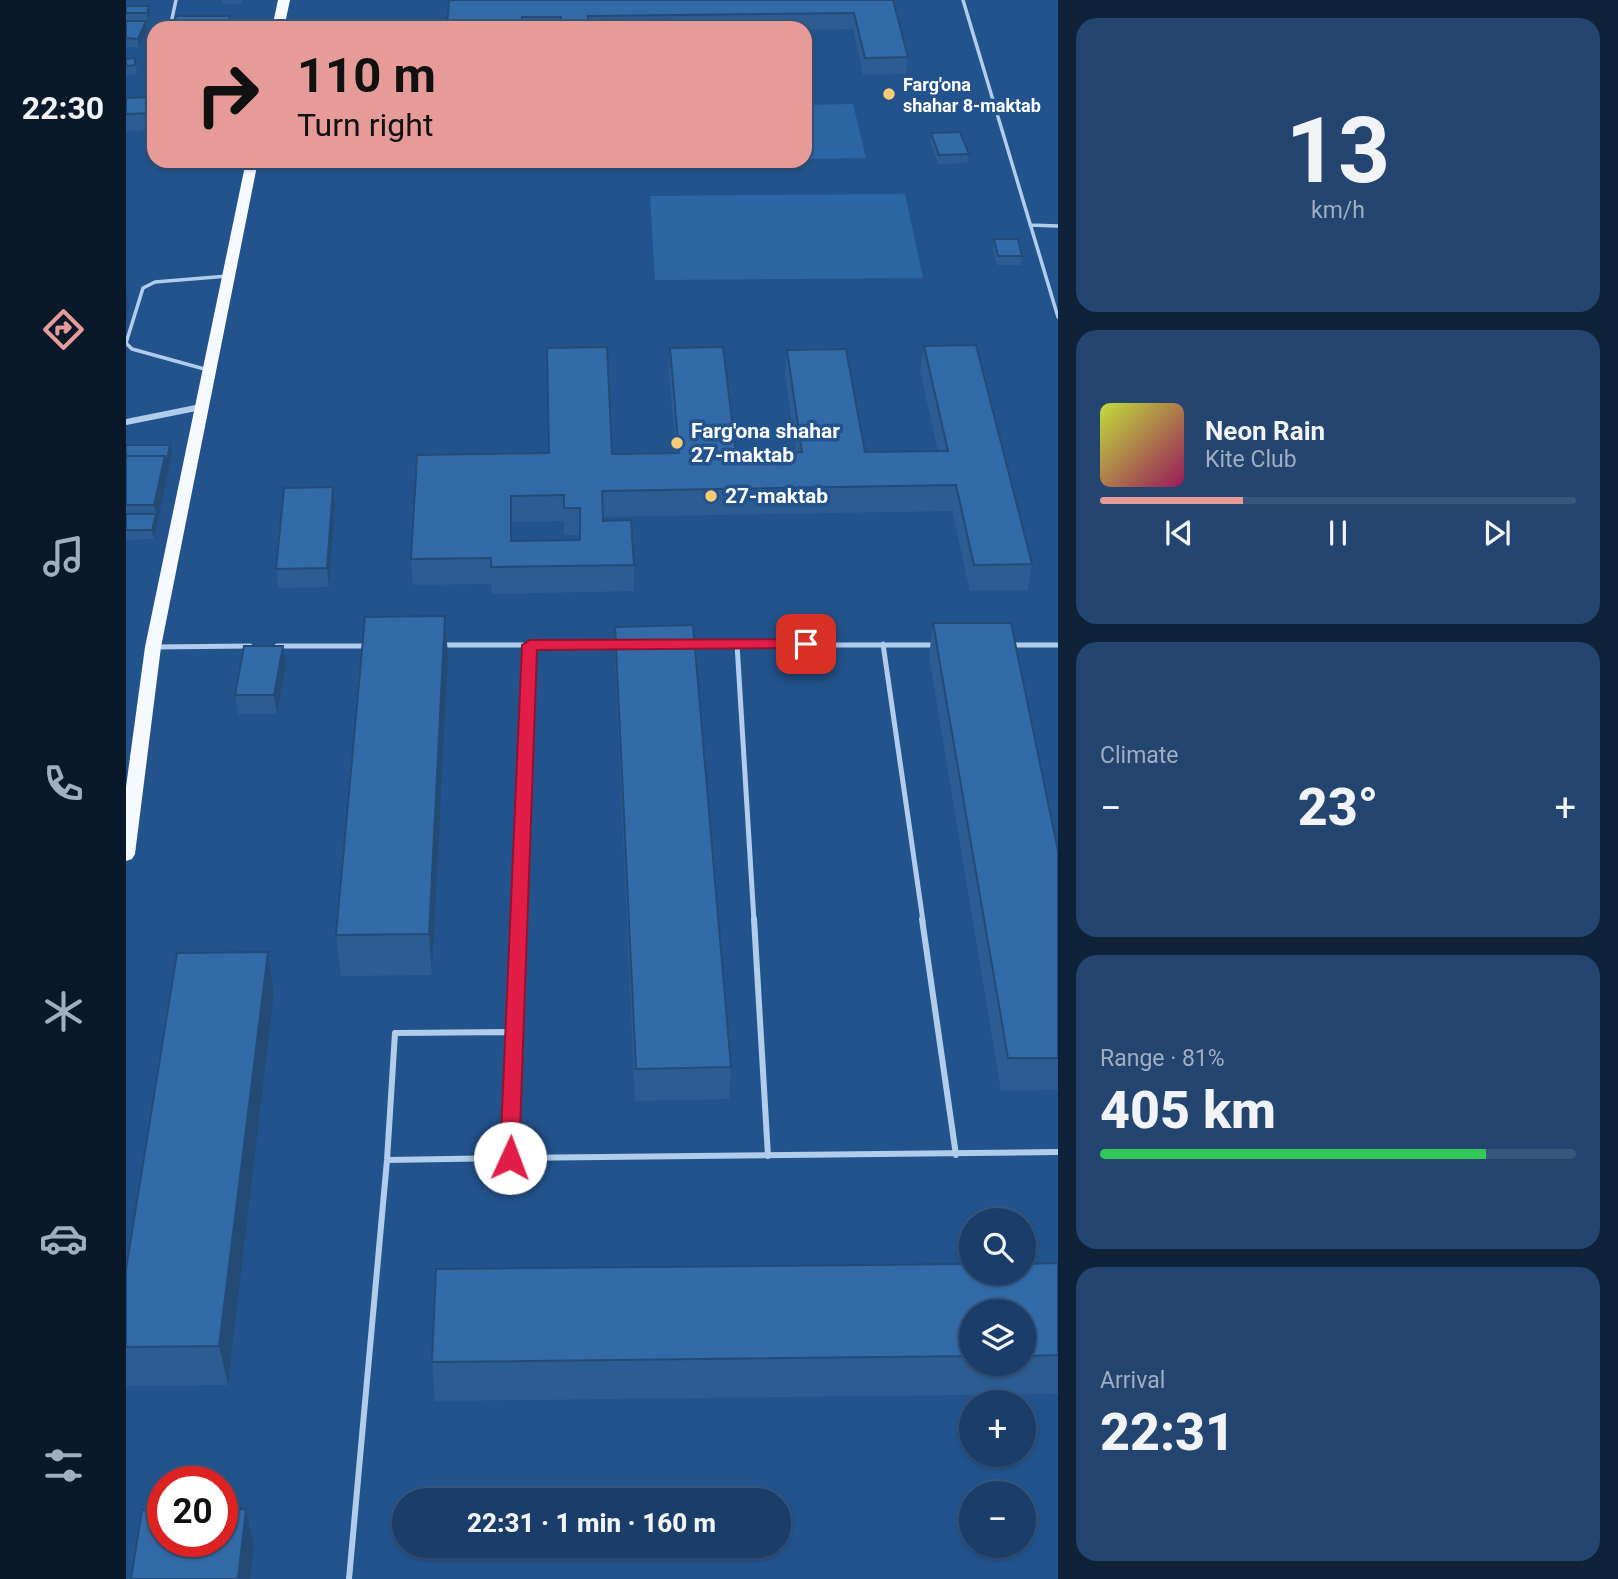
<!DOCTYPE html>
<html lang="en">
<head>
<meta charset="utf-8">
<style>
  :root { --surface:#1a3e69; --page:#23456f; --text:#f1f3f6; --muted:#9faec0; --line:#38577d; --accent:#e69b98 }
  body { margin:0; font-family:Roboto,sans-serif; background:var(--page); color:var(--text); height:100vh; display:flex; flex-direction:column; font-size:26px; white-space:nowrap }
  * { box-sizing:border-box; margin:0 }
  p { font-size:23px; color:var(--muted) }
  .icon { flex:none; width:38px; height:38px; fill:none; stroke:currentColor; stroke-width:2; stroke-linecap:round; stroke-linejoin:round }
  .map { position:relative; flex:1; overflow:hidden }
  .details { display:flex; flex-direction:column; gap:18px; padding:18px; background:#0e223a; width:560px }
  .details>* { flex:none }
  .hud { position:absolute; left:21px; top:21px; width:665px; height:147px; border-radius:21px; box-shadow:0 2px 5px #0004,0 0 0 2px var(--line); background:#e69b98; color:#111; overflow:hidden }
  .fabs { position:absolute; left:833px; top:1208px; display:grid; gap:14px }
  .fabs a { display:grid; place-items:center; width:77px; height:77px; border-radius:50%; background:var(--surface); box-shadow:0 2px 5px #0004,0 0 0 2px var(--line); font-size:35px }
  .speed { position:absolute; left:21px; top:1466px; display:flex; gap:14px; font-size:35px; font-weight:700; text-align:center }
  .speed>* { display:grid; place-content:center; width:91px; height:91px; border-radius:50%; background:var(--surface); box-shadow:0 2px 5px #0004,0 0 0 2px var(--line); line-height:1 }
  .speed .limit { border:10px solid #d22; background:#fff; color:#111 }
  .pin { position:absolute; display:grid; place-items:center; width:60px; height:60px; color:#fff; margin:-30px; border-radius:14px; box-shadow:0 4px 10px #0006 }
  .me { position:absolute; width:77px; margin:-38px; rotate:2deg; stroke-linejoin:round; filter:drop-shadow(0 0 5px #0008) }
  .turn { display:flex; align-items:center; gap:24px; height:147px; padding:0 35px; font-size:32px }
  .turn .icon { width:91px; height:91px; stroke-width:2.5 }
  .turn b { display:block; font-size:49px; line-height:60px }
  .big { font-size:52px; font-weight:800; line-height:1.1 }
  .details .card { flex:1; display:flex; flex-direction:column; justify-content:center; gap:10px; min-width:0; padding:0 24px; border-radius:21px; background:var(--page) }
  .details .dial { align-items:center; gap:0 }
  .dial b { font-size:91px; line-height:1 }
  .song { display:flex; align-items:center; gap:21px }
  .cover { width:84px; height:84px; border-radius:10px; background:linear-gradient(135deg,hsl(70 70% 55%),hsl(330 70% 35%)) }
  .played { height:7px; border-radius:4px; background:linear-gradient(90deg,var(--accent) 30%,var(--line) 30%) }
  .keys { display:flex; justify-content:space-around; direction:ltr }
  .heat { display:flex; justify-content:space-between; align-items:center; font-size:38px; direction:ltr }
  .charge { height:10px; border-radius:5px; background:linear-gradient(90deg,#34c759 81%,var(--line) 0) }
  .trip { position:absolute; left:266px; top:1488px; width:399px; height:70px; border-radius:35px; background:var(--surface); box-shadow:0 2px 5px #0004,0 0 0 2px var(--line); font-weight:800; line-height:70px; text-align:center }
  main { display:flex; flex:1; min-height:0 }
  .dock { display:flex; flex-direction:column; width:126px; justify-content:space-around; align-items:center; background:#0a192a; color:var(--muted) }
  .dock .icon { width:49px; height:49px }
  .dock .current { color:var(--accent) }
  .dock b { font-size:32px; color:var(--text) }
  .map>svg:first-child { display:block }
  .green { fill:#2d66a4 }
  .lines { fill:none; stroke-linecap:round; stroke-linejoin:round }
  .lane-far2 { stroke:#b1cdeb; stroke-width:3.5 }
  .lane-far1 { stroke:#b1cdeb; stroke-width:5 }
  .lane { stroke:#b1cdeb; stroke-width:6 }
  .street { stroke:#b1cdeb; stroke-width:6 }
  .primary { fill:#f6f9fe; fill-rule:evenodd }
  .wall { fill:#2c5c91; fill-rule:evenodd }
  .shaded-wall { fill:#244b76 }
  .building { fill:#336ba9; stroke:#244b76; stroke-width:2; fill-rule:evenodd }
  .route { fill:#e11d48; stroke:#92132f; stroke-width:2 }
  .poi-dot { fill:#f6cd74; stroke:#23538c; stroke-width:2.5 }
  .labels { text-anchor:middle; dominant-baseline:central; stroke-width:7; stroke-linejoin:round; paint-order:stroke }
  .far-poi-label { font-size:18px; font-weight:bold; fill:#fff; stroke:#23538c; text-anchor:start }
  .poi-label { font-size:21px; font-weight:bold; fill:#fff; stroke:#23538c; text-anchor:start }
</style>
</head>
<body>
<main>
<nav class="dock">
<b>22:30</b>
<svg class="icon current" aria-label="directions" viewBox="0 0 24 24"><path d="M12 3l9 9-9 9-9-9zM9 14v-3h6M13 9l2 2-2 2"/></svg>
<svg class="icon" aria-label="music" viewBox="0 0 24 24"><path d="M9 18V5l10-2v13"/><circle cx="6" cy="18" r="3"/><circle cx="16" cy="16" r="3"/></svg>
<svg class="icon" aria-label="phone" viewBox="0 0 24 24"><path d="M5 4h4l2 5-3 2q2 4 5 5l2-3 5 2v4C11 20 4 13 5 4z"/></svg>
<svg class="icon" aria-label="climate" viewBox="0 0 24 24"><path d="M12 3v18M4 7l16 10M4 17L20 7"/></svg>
<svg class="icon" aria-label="car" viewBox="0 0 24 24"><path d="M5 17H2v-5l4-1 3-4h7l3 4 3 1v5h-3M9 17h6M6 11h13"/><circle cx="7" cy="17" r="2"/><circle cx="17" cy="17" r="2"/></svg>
<svg class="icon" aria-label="filters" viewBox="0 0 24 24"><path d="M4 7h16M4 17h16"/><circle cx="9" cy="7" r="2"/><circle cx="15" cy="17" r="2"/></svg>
</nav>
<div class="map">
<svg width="932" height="1579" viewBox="0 0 932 1579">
  <rect width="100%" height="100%" fill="#23538c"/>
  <path class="green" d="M 727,104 L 740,158 L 679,159 L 679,105 Z
    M 779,194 L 797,278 L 529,280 L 524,196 Z"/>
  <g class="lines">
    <path class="lane-far2" d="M 837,0 L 932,317
      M 44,28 L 50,0
      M 904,225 L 932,226
      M 82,370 L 6,349 L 0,343 L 17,288 L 29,282 L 102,276"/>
    <path class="lane-far1" d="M 611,644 L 628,921
      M 757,644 L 797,921
      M 316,645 L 495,645
      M 564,645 L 810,645
      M 883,645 L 932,645
      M 151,646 L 243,646
      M 29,647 L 124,646
      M 393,921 L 404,645"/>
    <path class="lane" d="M 628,919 L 642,1156
      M 796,919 L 830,1155
      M 388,1032 L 393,919
      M 261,1160 L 384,1158
      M 223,1579 L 261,1160 L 269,1033 L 388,1032 L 384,1158 L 932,1152"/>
    <path class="street" d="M 0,422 L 75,407"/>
    <path class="primary" d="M 152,0 L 164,0 L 158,28 L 146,28 Z
      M 120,161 L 132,161 L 35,647 L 9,854 L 6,859 L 0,861 L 0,787 L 19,647 Z"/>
  </g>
  <path class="wall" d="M 96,0 L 117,0 L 116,4 L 97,4 Z
    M 323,0 L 767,0 L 782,57 L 780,74 L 737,75 L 727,29 L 679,30 L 679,28 L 321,28 Z
    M 0,6 L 23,6 L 24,15 L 22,22 L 20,22 L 21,30 L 13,47 L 0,47 Z
    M 0,59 L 11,67 L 10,74 L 0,75 Z
    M 28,97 L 28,130 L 0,131 L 0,98 Z
    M 805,133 L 843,154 L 841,163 L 812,164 L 804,142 Z
    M 868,239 L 896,256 L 895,265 L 871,265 L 867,249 Z
    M 798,346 L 906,564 L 902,590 L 844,591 L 826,511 L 477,517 L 477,521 L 508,565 L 508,591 L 366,594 L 365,584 L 287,585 L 285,559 L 291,455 L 550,453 L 543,374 L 544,348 L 610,453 L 670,452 L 659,375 L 661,350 L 739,452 L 812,451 L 794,371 ZM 438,521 L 438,535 L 454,535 L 454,540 L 386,541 L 386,522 Z
    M 0,445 L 46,454 L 28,539 L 0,540 Z
    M 209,506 L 203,587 L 153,588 L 150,569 Z
    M 319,616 L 322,657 L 306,975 L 215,976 L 210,935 Z
    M 807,623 L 932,851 L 932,1090 L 875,1091 L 803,656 Z
    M 489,627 L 605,1067 L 603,1099 L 509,1101 L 489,659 Z
    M 160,665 L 151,714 L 112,714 L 109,695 Z
    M 142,952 L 148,993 L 102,1385 L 0,1386 L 0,1269 Z
    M 932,1263 L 932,1394 L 309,1401 L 306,1362 ZM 845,1311 L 898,1311 L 898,1363 L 845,1363 Z"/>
  <path class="shaded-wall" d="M 23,6 L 24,15 L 22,22 L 21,13 Z
    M 104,16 L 105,24 L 104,28 L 102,28 Z
    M 20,21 L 21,30 L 13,47 L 12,39 Z
    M 0,288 L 3,306 L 0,320 Z
    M 44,445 L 46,454 L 28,539 L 26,530 L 30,514 L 28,505 L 39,456 Z
    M 207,487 L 209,506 L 203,587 L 201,568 Z
    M 319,616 L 322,657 L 306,975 L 303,934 Z
    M 157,646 L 160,665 L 151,714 L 148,695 Z
    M 142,952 L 148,993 L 102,1385 L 93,1346 Z
    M 120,1509 L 128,1546 L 124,1579 L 112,1579 Z"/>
  <path class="building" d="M 323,0 L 767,0 L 782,57 L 739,58 L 728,13 L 462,16 L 463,28 L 447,28 L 447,24 L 435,24 L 435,17 L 396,17 L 395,28 L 321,28 Z
    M 0,6 L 23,6 L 21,13 L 0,13 Z
    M 50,16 L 104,16 L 101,27 L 48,28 Z
    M 0,21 L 20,21 L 12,39 L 0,38 Z
    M 9,58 L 9,65 L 0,66 L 0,59 Z
    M 28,97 L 28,113 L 0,114 L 0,98 Z
    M 834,132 L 843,154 L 813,155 L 805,133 Z
    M 868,239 L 892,239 L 896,256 L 872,256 Z
    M 850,345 L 906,564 L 848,565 L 830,485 L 476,491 L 477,521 L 505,520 L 508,565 L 365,567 L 365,558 L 285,559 L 291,455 L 423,453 L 421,348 L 481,347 L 486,454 L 553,453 L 544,348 L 597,347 L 610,453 L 676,452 L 661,350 L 720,349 L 739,452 L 822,451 L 798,346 ZM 438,495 L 438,508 L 454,508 L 454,540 L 385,541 L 385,496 Z
    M 0,445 L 44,445 L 40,465 L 39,456 L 0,456 Z
    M 0,456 L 39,456 L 28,505 L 0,505 Z
    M 207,487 L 201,568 L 150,569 L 158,488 Z
    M 0,514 L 30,514 L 26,530 L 0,530 Z
    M 319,616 L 303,934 L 210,935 L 239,617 Z
    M 807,623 L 885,623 L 932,851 L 932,1058 L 882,1058 Z
    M 567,625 L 605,1067 L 510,1069 L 489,627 Z
    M 118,646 L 157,646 L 148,695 L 109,695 Z
    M 142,952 L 93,1346 L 0,1347 L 0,1269 L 51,953 Z
    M 932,1263 L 932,1355 L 898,1356 L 898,1311 L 845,1311 L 845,1356 L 306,1362 L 310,1269 L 845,1264 L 845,1272 L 898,1272 L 898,1264 Z
    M 120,1509 L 112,1579 L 5,1579 L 16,1510 L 37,1510 L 37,1542 L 96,1542 L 96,1510 Z"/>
  <path class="route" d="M 680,639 L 687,644 L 685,648 L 411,650 L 393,1158 L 390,1164 L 384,1166 L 377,1164 L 374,1158 L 396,645 L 404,640 Z"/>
  <g class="poi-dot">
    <circle cx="763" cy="94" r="7"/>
    <circle cx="551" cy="443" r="7"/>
    <circle cx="585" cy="496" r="7"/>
  </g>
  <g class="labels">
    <g class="far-poi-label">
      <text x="777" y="84">Farg'ona<tspan x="777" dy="21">shahar 8-maktab</tspan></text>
    </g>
    <g class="poi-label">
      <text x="565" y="431">Farg'ona shahar<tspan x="565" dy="24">27-maktab</tspan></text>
      <text x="599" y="496">27-maktab</text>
    </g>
  </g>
</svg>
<div class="fabs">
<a><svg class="icon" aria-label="search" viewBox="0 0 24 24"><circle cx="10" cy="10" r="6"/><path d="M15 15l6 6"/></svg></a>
<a><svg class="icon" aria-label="layers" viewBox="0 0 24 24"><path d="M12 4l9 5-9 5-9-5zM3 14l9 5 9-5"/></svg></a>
<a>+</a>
<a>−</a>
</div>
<div class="speed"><div class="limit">20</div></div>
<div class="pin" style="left:680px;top:644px;background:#d93025"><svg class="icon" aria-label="arrive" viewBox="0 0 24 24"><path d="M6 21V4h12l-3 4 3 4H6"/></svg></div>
<svg class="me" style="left:384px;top:1158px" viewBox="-20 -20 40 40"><circle r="19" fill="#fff"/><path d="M0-13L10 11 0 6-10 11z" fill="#e11d48"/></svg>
<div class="trip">22:31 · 1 min · 160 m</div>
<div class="hud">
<div class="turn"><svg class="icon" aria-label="right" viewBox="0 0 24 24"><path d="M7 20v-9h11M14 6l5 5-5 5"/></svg><div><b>110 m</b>Turn right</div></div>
</div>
</div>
<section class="details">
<div class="card dial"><b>13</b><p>km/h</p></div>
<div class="card">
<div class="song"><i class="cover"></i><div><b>Neon Rain</b><p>Kite Club</p></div></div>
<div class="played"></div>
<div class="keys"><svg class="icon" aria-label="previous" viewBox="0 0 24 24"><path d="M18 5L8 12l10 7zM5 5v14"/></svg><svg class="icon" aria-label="pause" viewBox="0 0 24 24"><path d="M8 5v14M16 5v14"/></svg><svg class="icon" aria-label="next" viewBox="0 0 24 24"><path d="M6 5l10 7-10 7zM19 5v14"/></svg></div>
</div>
<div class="card"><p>Climate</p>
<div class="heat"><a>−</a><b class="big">23°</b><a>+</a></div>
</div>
<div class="card"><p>Range · 81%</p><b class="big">405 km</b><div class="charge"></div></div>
<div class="card"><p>Arrival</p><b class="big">22:31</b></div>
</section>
</main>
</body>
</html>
